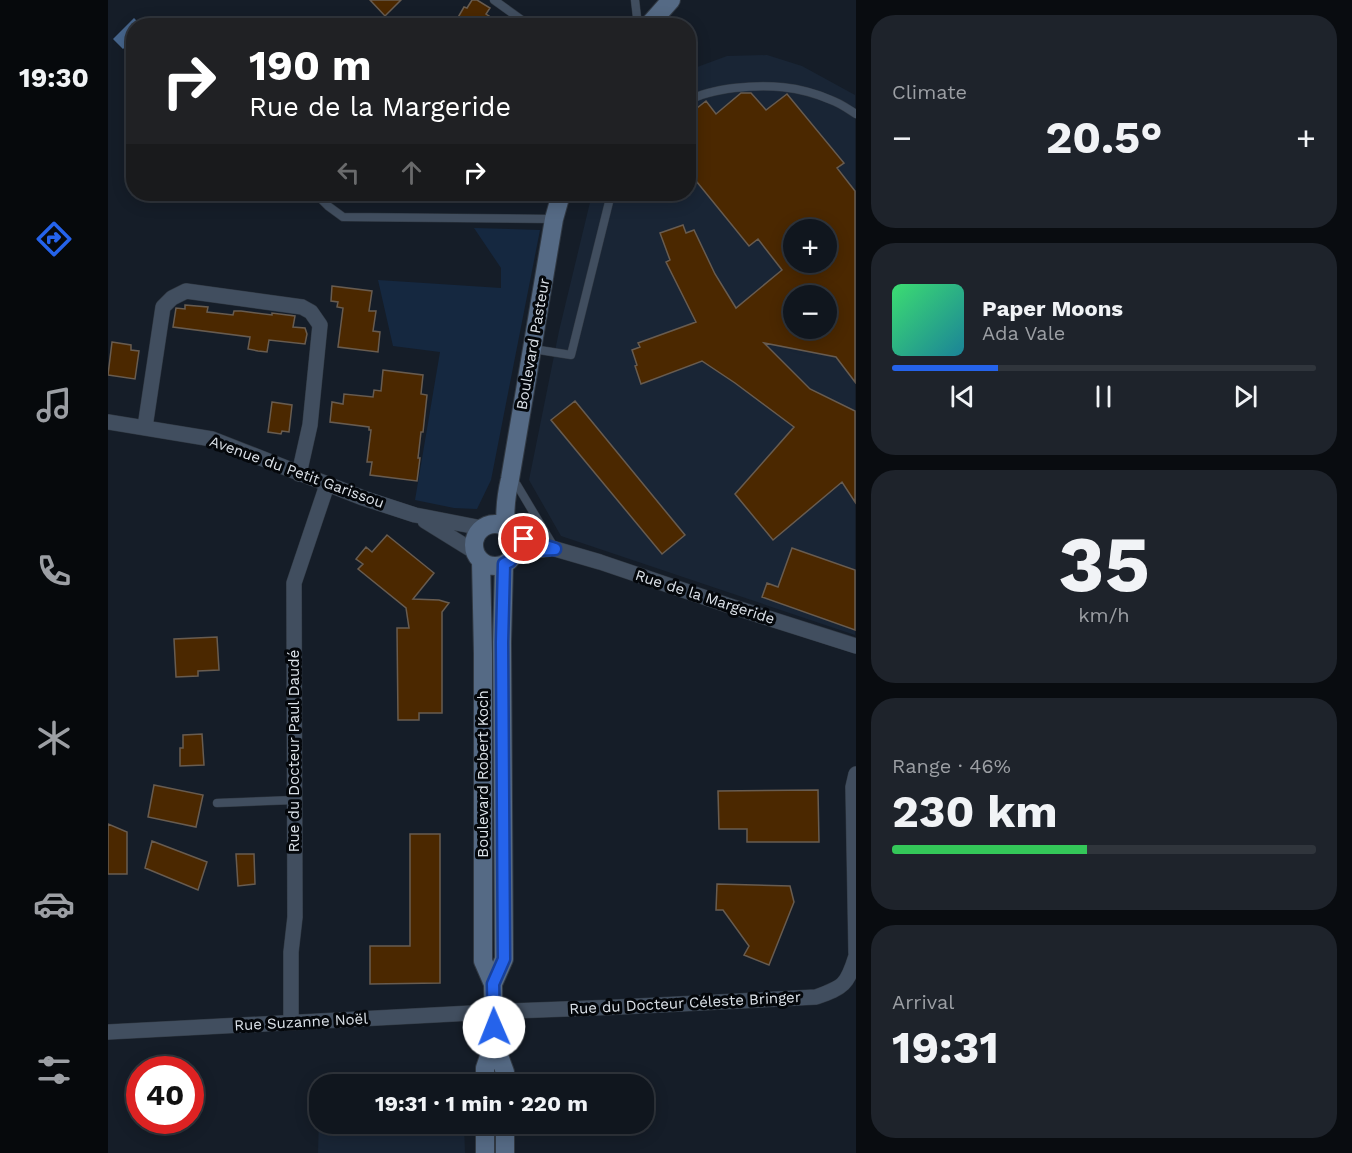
<!DOCTYPE html>
<html lang="en">
<head>
<meta charset="utf-8">
<style>
  :root { --surface:#10161e; --page:#1e232b; --text:#f1f3f6; --muted:#9c9fa4; --line:#30353c; --accent:#2563eb }
  body { margin:0; font-family:"Work Sans",sans-serif; background:var(--page); color:var(--text); height:100vh; display:flex; flex-direction:column; font-size:22px; white-space:nowrap }
  * { box-sizing:border-box; margin:0 }
  p { font-size:20px; color:var(--muted) }
  .icon { flex:none; width:33px; height:33px; fill:none; stroke:currentColor; stroke-width:2; stroke-linecap:round; stroke-linejoin:round }
  .map { position:relative; flex:1; overflow:hidden }
  .details { display:flex; flex-direction:column; gap:15px; padding:15px; background:#090c10; width:496px }
  .details>* { flex:none }
  .banner { position:absolute; left:18px; top:18px; width:570px; height:183px; border-radius:24px; box-shadow:0 3px 15px #0003,0 0 0 2px var(--line); background:#202124; color:#fff; overflow:hidden }
  .fabs { position:absolute; left:675px; top:219px; display:grid; gap:12px }
  .fabs a { display:grid; place-items:center; width:54px; height:54px; border-radius:50%; background:var(--surface); box-shadow:0 3px 15px #0003,0 0 0 2px var(--line); font-size:30px }
  .speed { position:absolute; left:18px; top:1056px; display:flex; gap:12px; font-size:30px; font-weight:700; text-align:center }
  .speed>* { display:grid; place-content:center; width:78px; height:78px; border-radius:50%; background:var(--surface); box-shadow:0 3px 15px #0003,0 0 0 2px var(--line); line-height:1 }
  .speed .limit { border:9px solid #d22; background:#fff; color:#111 }
  .pin { position:absolute; display:grid; place-items:center; width:51px; height:51px; color:#fff; margin:-26px; border:3px solid #fff; border-radius:50%; box-shadow:0 2px 6px #0007 }
  .me { position:absolute; width:66px; margin:-33px; rotate:359deg; stroke-linejoin:round; filter:drop-shadow(0 0 4px #0008) }
  .turn { display:flex; align-items:center; gap:21px; height:126px; padding:0 24px; font-size:27px }
  .turn .icon { width:78px; height:78px; stroke-width:2.5 }
  .turn b { display:block; font-size:42px; line-height:51px }
  .lanes { display:flex; align-items:center; height:57px; padding:0 24px; background:#0003; justify-content:center; gap:30px; direction:ltr }
  .lanes .off { opacity:.35 }
  .big { font-size:45px; font-weight:700; line-height:1.1 }
  .details .widget { flex:1; display:flex; flex-direction:column; justify-content:center; gap:9px; min-width:0; padding:0 21px; border-radius:24px; background:var(--page) }
  .details .dial { align-items:center; gap:0 }
  .dial b { font-size:78px; line-height:1 }
  .song { display:flex; align-items:center; gap:18px }
  .cover { width:72px; height:72px; border-radius:9px; background:linear-gradient(135deg,hsl(140 70% 55%),hsl(190 70% 35%)) }
  .played { height:6px; border-radius:3px; background:linear-gradient(90deg,var(--accent) 25%,var(--line) 25%) }
  .keys { display:flex; justify-content:space-around; direction:ltr }
  .heat { display:flex; justify-content:space-between; align-items:center; font-size:33px; direction:ltr }
  .charge { height:9px; border-radius:4px; background:linear-gradient(90deg,#34c759 46%,var(--line) 0) }
  .trip { position:absolute; left:201px; top:1074px; width:345px; height:60px; border-radius:24px; background:var(--surface); box-shadow:0 3px 15px #0003,0 0 0 2px var(--line); font-weight:700; line-height:60px; text-align:center }
  main { display:flex; flex:1; min-height:0 }
  .dock { display:flex; flex-direction:column; width:108px; justify-content:space-around; align-items:center; background:#06090c; color:var(--muted) }
  .dock .icon { width:42px; height:42px }
  .dock .selected { color:var(--accent) }
  .dock b { font-size:27px; color:var(--text) }
  .map>svg:first-child { display:block }
  .built { fill:#192535; fill-rule:evenodd }
  .green { fill:#152840 }
  .water { fill:#46658c }
  .building { fill:#4b2800; stroke:#685c50; stroke-width:1.5; fill-rule:evenodd }
  .lines { fill:none; stroke-linecap:round; stroke-linejoin:round }
  .lane-casing { stroke:#313943; stroke-width:9 }
  .street-casing { stroke:#313943; stroke-width:16 }
  .secondary-casing { stroke:#313943; stroke-width:20 }
  .lane { stroke:#414e5f; stroke-width:8 }
  .street { stroke:#414e5f; stroke-width:15 }
  .secondary { stroke:#556a85; stroke-width:18 }
  .route-casing { stroke:#184099; stroke-width:15 }
  .route { stroke:#2563eb; stroke-width:10 }
  .labels { text-anchor:middle; dominant-baseline:central; stroke-width:6; stroke-linejoin:round; paint-order:stroke }
  .street-label { font-size:15px; fill:#dce2e9; stroke:#04070b }
</style>
</head>
<body>
<main>
<nav class="dock">
<b>19:30</b>
<svg class="icon selected" aria-label="directions" viewBox="0 0 24 24"><path d="M12 3l9 9-9 9-9-9zM9 14v-3h6M13 9l2 2-2 2"/></svg>
<svg class="icon" aria-label="music" viewBox="0 0 24 24"><path d="M9 18V5l10-2v13"/><circle cx="6" cy="18" r="3"/><circle cx="16" cy="16" r="3"/></svg>
<svg class="icon" aria-label="phone" viewBox="0 0 24 24"><path d="M5 4h4l2 5-3 2q2 4 5 5l2-3 5 2v4C11 20 4 13 5 4z"/></svg>
<svg class="icon" aria-label="climate" viewBox="0 0 24 24"><path d="M12 3v18M4 7l16 10M4 17L20 7"/></svg>
<svg class="icon" aria-label="car" viewBox="0 0 24 24"><path d="M5 17H2v-5l4-1 3-4h7l3 4 3 1v5h-3M9 17h6M6 11h13"/><circle cx="7" cy="17" r="2"/><circle cx="17" cy="17" r="2"/></svg>
<svg class="icon" aria-label="filters" viewBox="0 0 24 24"><path d="M4 7h16M4 17h16"/><circle cx="9" cy="7" r="2"/><circle cx="15" cy="17" r="2"/></svg>
</nav>
<div class="map">
<svg width="748" height="1153" viewBox="0 0 748 1153">
  <rect width="100%" height="100%" fill="#151d28"/>
  <path class="built" d="M 659,55 L 694,66 L 747,95 L 747,635 L 453,536 L 421,480 L 451,331 L 484,194 L 580,194 L 581,70 L 619,56 ZM 686,230 L 718,230 L 718,262 L 686,262 ZM 686,296 L 718,296 L 718,328 L 686,328 Z
    M 211,1117 L 212,1124 L 356,1124 L 357,1153 L 210,1153 Z"/>
  <path class="green" d="M 366,228 L 432,230 L 383,480 L 369,509 L 346,508 L 307,500 L 332,352 L 285,346 L 270,280 L 393,288 L 393,268 Z"/>
  <path class="water" d="M 26,18 L 33,25 L 26,26 L 25,39 L 15,49 L 5,39 Z"/>
  <path class="building" d="M 262,0 L 293,0 L 277,16 Z
    M 364,0 L 369,0 L 382,8 L 378,14 L 381,16 L 375,26 L 345,26 L 356,7 L 359,8 Z
    M 633,93 L 643,93 L 658,110 L 679,94 L 736,163 L 729,168 L 747,191 L 747,382 L 728,357 L 656,343 L 702,389 L 747,411 L 747,502 L 734,482 L 665,540 L 627,494 L 686,427 L 627,383 L 594,361 L 533,384 L 527,366 L 529,365 L 524,350 L 532,347 L 530,343 L 588,322 L 558,262 L 562,260 L 552,233 L 575,225 L 578,233 L 586,230 L 607,274 L 628,308 L 674,270 L 650,239 L 641,246 L 580,171 L 580,115 L 598,101 L 608,114 ZM 686,230 L 718,230 L 718,262 L 686,262 ZM 686,296 L 718,296 L 718,328 L 686,328 Z
    M 224,286 L 264,291 L 261,311 L 268,311 L 265,331 L 272,332 L 270,352 L 230,347 L 235,308 L 229,307 L 230,302 L 223,301 Z
    M 77,305 L 100,307 L 99,312 L 125,315 L 126,311 L 133,311 L 164,315 L 164,313 L 187,316 L 185,327 L 197,328 L 199,334 L 197,344 L 161,340 L 159,352 L 150,351 L 140,349 L 142,337 L 65,327 L 68,308 L 77,309 Z
    M 4,342 L 23,345 L 23,350 L 31,351 L 27,379 L 0,375 Z
    M 275,370 L 315,375 L 313,394 L 319,395 L 315,432 L 313,432 L 310,458 L 312,458 L 309,481 L 262,475 L 264,462 L 259,462 L 263,430 L 261,430 L 261,427 L 222,422 L 224,402 L 235,404 L 236,394 L 265,397 L 266,390 L 273,391 Z
    M 467,401 L 577,535 L 554,554 L 443,420 Z
    M 164,402 L 184,405 L 181,432 L 174,431 L 173,434 L 160,432 Z
    M 279,535 L 326,573 L 305,599 L 331,600 L 341,603 L 334,612 L 334,713 L 311,713 L 311,720 L 290,720 L 289,628 L 301,628 L 298,608 L 250,569 L 255,564 L 248,559 L 258,547 L 264,552 Z
    M 684,548 L 747,570 L 747,630 L 654,597 L 659,583 L 670,587 Z
    M 109,637 L 111,670 L 90,671 L 90,676 L 68,677 L 66,639 Z
    M 94,734 L 96,765 L 72,766 L 72,748 L 75,748 L 75,735 Z
    M 46,785 L 95,795 L 88,827 L 40,817 Z
    M 710,790 L 711,842 L 639,842 L 639,829 L 611,829 L 610,791 Z
    M 0,824 L 19,832 L 19,874 L 0,874 Z
    M 302,834 L 332,834 L 332,983 L 262,984 L 262,946 L 302,946 Z
    M 44,841 L 99,862 L 90,890 L 37,868 Z
    M 128,854 L 146,854 L 147,884 L 130,886 Z
    M 609,884 L 682,886 L 686,902 L 661,965 L 636,955 L 641,946 L 615,910 L 608,910 Z"/>
  <g class="lines">
    <defs>
      <path id="lane" d="M 386,0 L 422,26
        M 527,0 L 530,26
        M 580,101 C 594,93 610,90 626,88 C 660,84 691,86 723,100 C 732,103 740,109 748,114
        M 208,194 L 220,206 L 235,217 L 445,219
        M 425,349 L 463,355 L 503,194
        M 403,479 L 409,485 L 446,547
        M 109,803 L 186,800"/>
      <path id="street" d="M 0,422 L 104,439 L 255,498 L 307,515 L 374,528
        M 37,427 L 55,307 L 64,298 L 78,291 L 194,307 L 203,312 L 212,325 L 202,425 L 191,474
        M 317,521 L 367,552
        M 406,537 L 492,562 L 619,605 L 748,646
        M 405,555 L 424,551 L 441,549
        M 748,774 L 745,787 L 748,953
        M 183,1022 L 183,952 L 187,917 L 186,583 L 219,485
        M 0,1032 L 403,1011 L 511,1007 L 708,997 C 736,987 739,985 748,956"/>
      <path id="secondary" d="M 540,26 L 563,0
        M366 545a21 21 0 1 1 42 0a21 21 0 1 1-42 0Z
        M 398,528 C 396,510 398,496 402,479 L 446,219 L 453,194
        M 373,561 L 375,654 L 375,961 L 385,984 L 386,1042 L 397,1072 L 397,1084
        M 385,984 L 396,959 L 394,642 L 396,564
        M 377,1084 L 377,1068 L 386,1042
        M 377,1124 L 377,1153
        M 397,1153 L 397,1124"/>
    </defs>
    <use href="#lane" class="lane-casing"/>
    <use href="#street" class="street-casing"/>
    <use href="#secondary" class="secondary-casing"/>
    <use href="#lane" class="lane"/>
    <use href="#street" class="street"/>
    <use href="#secondary" class="secondary"/>
  </g>
  <g class="lines">
    <defs>
      <path id="route" d="M 386,1027 L 385,984 L 396,959 L 394,642 L 396,564 L 402,561 L 405,555 L 424,550 L 447,549 L 416,539"/>
    </defs>
    <use href="#route" class="route-casing"/>
    <use href="#route" class="route"/>
  </g>
  <g class="labels">
    <g class="street-label">
      <text transform="translate(425 344) rotate(-80)">Boulevard Pasteur</text>
      <text transform="translate(189 472) rotate(20)">Avenue du Petit Garissou</text>
      <text transform="translate(597 597) rotate(18)">Rue de la Margeride</text>
      <text transform="translate(186 751) rotate(-90)">Rue du Docteur Paul Daudé</text>
      <text transform="translate(375 774) rotate(-90)">Boulevard Robert Koch</text>
      <text transform="translate(577 1003) rotate(-3)">Rue du Docteur Céleste Bringer</text>
      <text transform="translate(193 1022) rotate(-3)">Rue Suzanne Noël</text>
    </g>
  </g>
</svg>
<div class="fabs">
<a>+</a>
<a>−</a>
</div>
<div class="speed"><div class="limit">40</div></div>
<div class="pin" style="left:416px;top:539px;background:#d93025"><svg class="icon" aria-label="arrive" viewBox="0 0 24 24"><path d="M6 21V4h12l-3 4 3 4H6"/></svg></div>
<svg class="me" style="left:386px;top:1027px" viewBox="-20 -20 40 40"><circle r="19" fill="#fff"/><path d="M0-13L10 11 0 6-10 11z" fill="#2563eb"/></svg>
<div class="trip">19:31 · 1 min · 220 m</div>
<div class="banner">
<div class="turn"><svg class="icon" aria-label="right" viewBox="0 0 24 24"><path d="M7 20v-9h11M14 6l5 5-5 5"/></svg><div><b>190 m</b>Rue de la Margeride</div></div>
<div class="lanes"><svg class="icon off" aria-label="left" viewBox="0 0 24 24"><path d="M17 20v-9H6M10 6l-5 5 5 5"/></svg><svg class="icon off" aria-label="ahead" viewBox="0 0 24 24"><path d="M12 20V5M6 11l6-6 6 6"/></svg><svg class="icon" aria-label="right" viewBox="0 0 24 24"><path d="M7 20v-9h11M14 6l5 5-5 5"/></svg></div>
</div>
</div>
<section class="details">
<div class="widget"><p>Climate</p>
<div class="heat"><a>−</a><b class="big">20.5°</b><a>+</a></div>
</div>
<div class="widget">
<div class="song"><i class="cover"></i><div><b>Paper Moons</b><p>Ada Vale</p></div></div>
<div class="played"></div>
<div class="keys"><svg class="icon" aria-label="previous" viewBox="0 0 24 24"><path d="M18 5L8 12l10 7zM5 5v14"/></svg><svg class="icon" aria-label="pause" viewBox="0 0 24 24"><path d="M8 5v14M16 5v14"/></svg><svg class="icon" aria-label="next" viewBox="0 0 24 24"><path d="M6 5l10 7-10 7zM19 5v14"/></svg></div>
</div>
<div class="widget dial"><b>35</b><p>km/h</p></div>
<div class="widget"><p>Range · 46%</p><b class="big">230 km</b><div class="charge"></div></div>
<div class="widget"><p>Arrival</p><b class="big">19:31</b></div>
</section>
</main>
</body>
</html>
